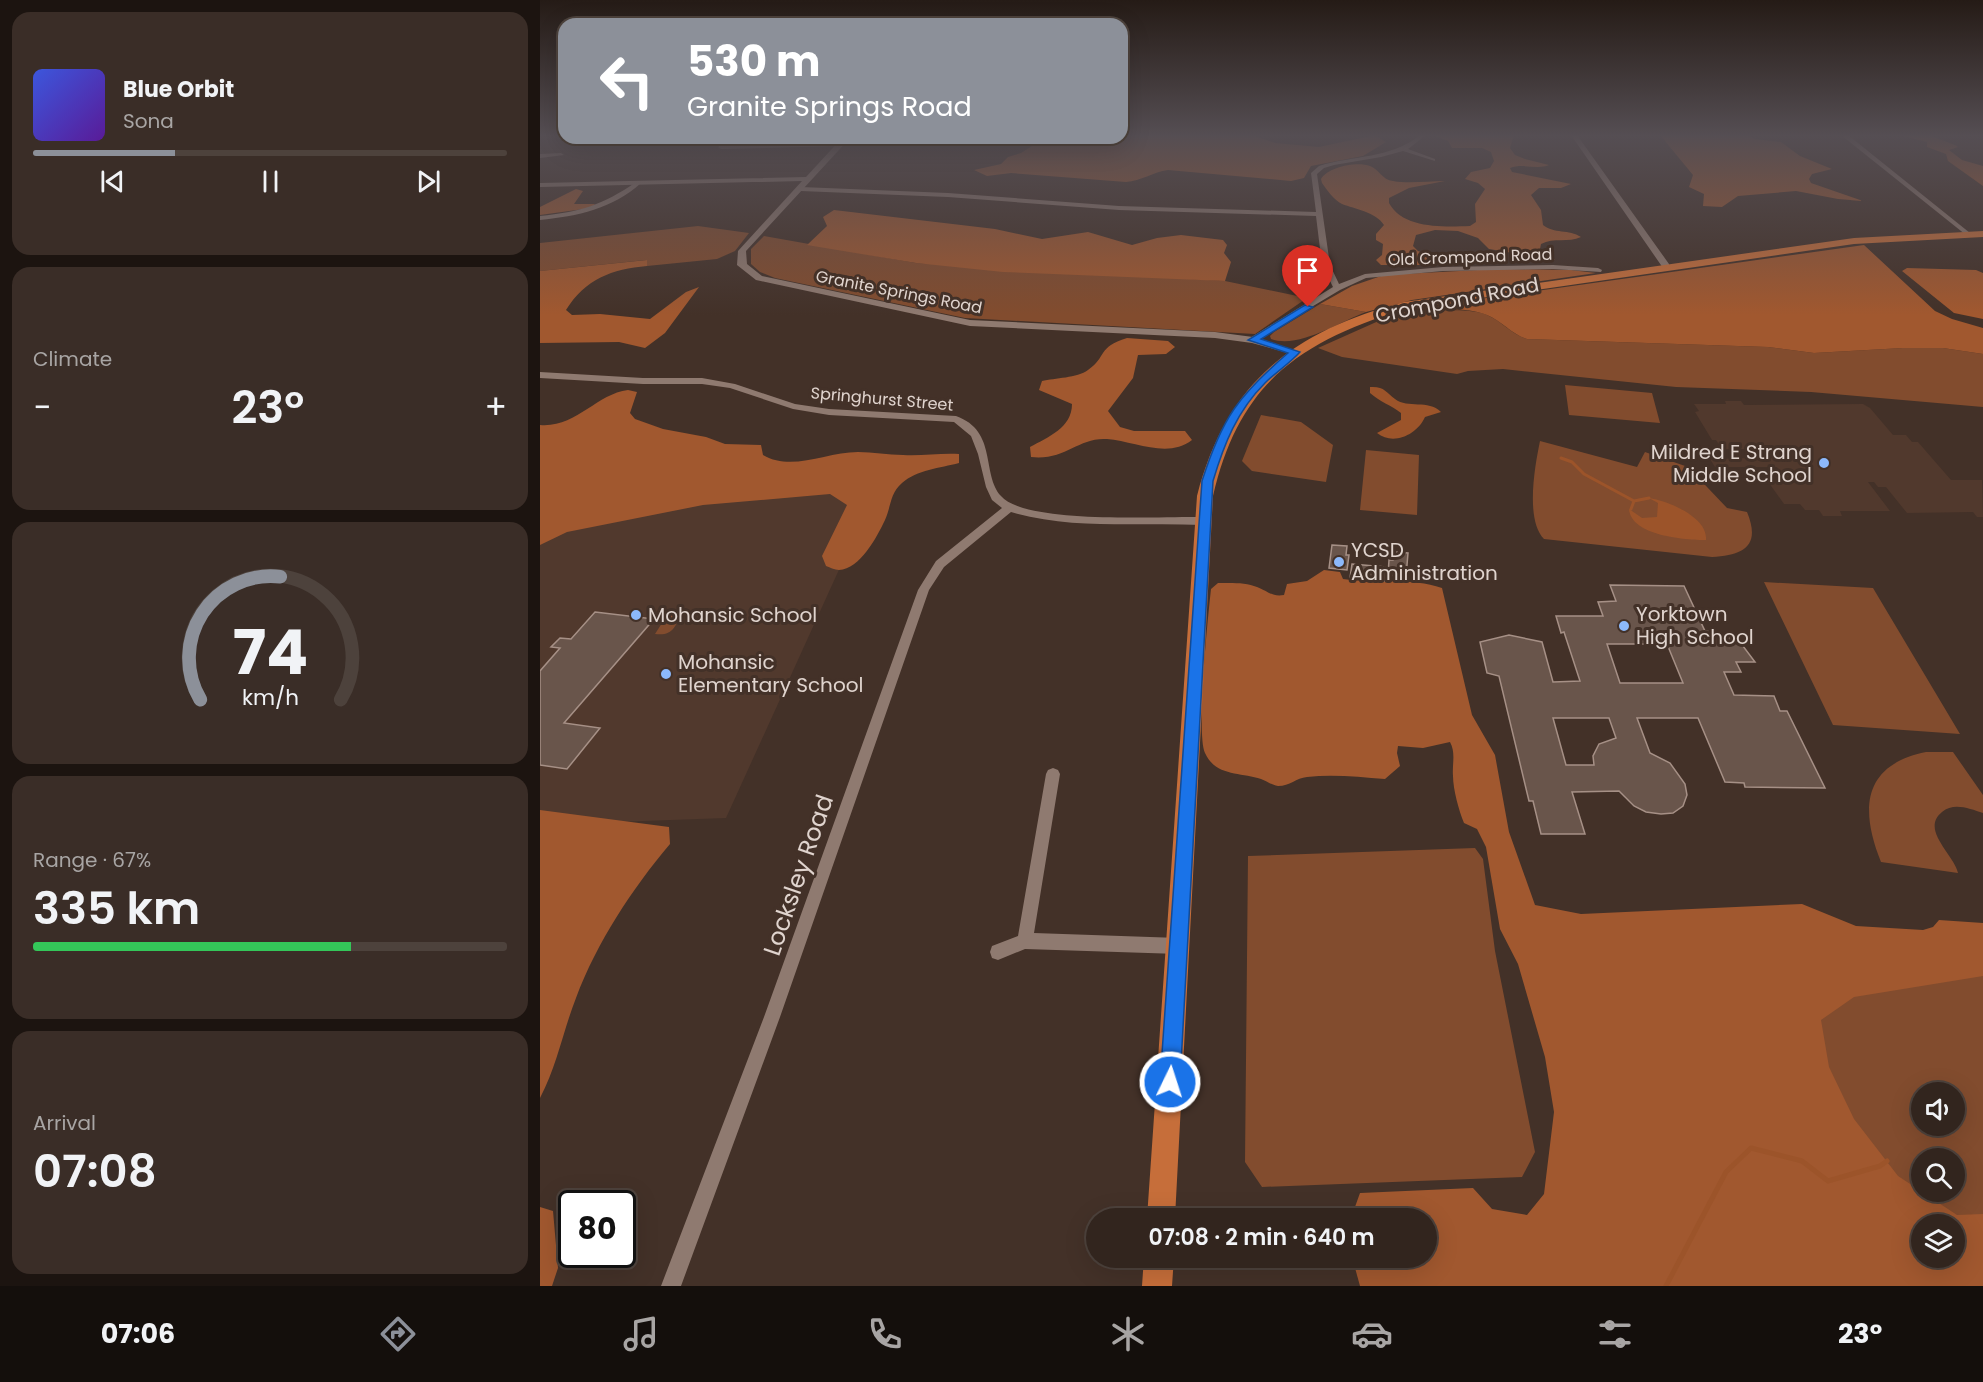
<!DOCTYPE html>
<html lang="en">
<head>
<meta charset="utf-8">
<style>
  :root { --surface:#32251e; --page:#3a2d27; --text:#f1f3f6; --muted:#a8a5a4; --line:#4d423c; --accent:#8c9099 }
  body { margin:0; font-family:Poppins,sans-serif; background:var(--page); color:var(--text); height:100vh; display:flex; flex-direction:column; font-size:22px; white-space:nowrap }
  * { box-sizing:border-box; margin:0 }
  p { font-size:20px; color:var(--muted) }
  .icon { flex:none; width:33px; height:33px; fill:none; stroke:currentColor; stroke-width:2; stroke-linecap:round; stroke-linejoin:round }
  .map { position:relative; flex:1; overflow:hidden }
  .drawer { display:flex; flex-direction:column; gap:12px; padding:12px; background:#1c1410; width:540px }
  .drawer>* { flex:none }
  .guide { position:absolute; left:18px; top:18px; width:570px; height:126px; border-radius:18px; box-shadow:0 6px 24px #0002,0 0 0 2px var(--line); background:#8c9099; color:#fff; overflow:hidden }
  .buttons { position:absolute; left:1371px; top:1082px; display:grid; gap:12px }
  .buttons a { display:grid; place-items:center; width:54px; height:54px; border-radius:50%; background:var(--surface); box-shadow:0 6px 24px #0002,0 0 0 2px var(--line); font-size:30px }
  .speed { position:absolute; left:18px; top:1190px; display:flex; gap:12px; font-size:30px; font-weight:700; text-align:center }
  .speed>* { display:grid; place-content:center; width:78px; height:78px; border-radius:50%; background:var(--surface); box-shadow:0 6px 24px #0002,0 0 0 2px var(--line); line-height:1 }
  .speed .limit { border:3px solid #111; border-radius:9px; background:#fff; color:#111 }
  .pin { position:absolute; display:grid; place-items:center; width:51px; height:51px; color:#fff; margin:-62px -26px; border-radius:50% 50% 50% 0; rotate:-45deg; box-shadow:0 0 6px #0007 }
  .pin .icon { rotate:45deg }
  .me { position:absolute; width:66px; margin:-33px; rotate:4deg; stroke-linejoin:round; filter:drop-shadow(0 0 4px #0008) }
  .turn { display:flex; align-items:center; gap:21px; height:126px; padding:0 30px; font-size:27px }
  .turn .icon { width:78px; height:78px; stroke-width:2.5 }
  .turn b { display:block; font-size:42px; line-height:51px }
  .big { font-size:45px; font-weight:600; line-height:1.1 }
  .drawer .card { flex:1; display:flex; flex-direction:column; justify-content:center; gap:9px; min-width:0; padding:0 21px; border-radius:18px; background:var(--page) }
  .drawer .dial { align-items:center; gap:0 }
  .dial svg { height:156px; overflow:visible; fill:none; stroke:var(--line); stroke-width:7; stroke-linecap:round; text-anchor:middle }
  .dial text { fill:var(--text); stroke:none }
  .song { display:flex; align-items:center; gap:18px }
  .cover { width:72px; height:72px; border-radius:9px; background:linear-gradient(135deg,hsl(230 70% 55%),hsl(270 70% 35%)) }
  .played { height:6px; border-radius:3px; background:linear-gradient(90deg,var(--accent) 30%,var(--line) 30%) }
  .keys { display:flex; justify-content:space-around; direction:ltr }
  .heat { display:flex; justify-content:space-between; align-items:center; font-size:33px; direction:ltr }
  .charge { height:9px; border-radius:4px; background:linear-gradient(90deg,#34c759 67%,var(--line) 0) }
  .trip { position:absolute; left:546px; top:1208px; width:351px; height:60px; border-radius:30px; background:var(--surface); box-shadow:0 6px 24px #0002,0 0 0 2px var(--line); font-weight:600; line-height:60px; text-align:center }
  .dock { display:flex; height:96px; justify-content:space-around; align-items:center; background:#140f0c; color:var(--muted) }
  .dock .icon { width:42px; height:42px }
  .dock .on { color:var(--accent) }
  .dock b { font-size:27px; color:var(--text) }
  main { display:flex; flex:1; min-height:0 }
  .map>svg:first-child { display:block }
  .built { fill:#51392d }
  .green { fill:#824c2e; fill-rule:evenodd }
  .forest { fill:#a1582f; fill-rule:evenodd }
  .water { fill:#9c542a }
  .lines { fill:none; stroke-linecap:round; stroke-linejoin:round }
  .stream-far1 { stroke:#9c542a; stroke-width:3 }
  .stream { stroke:#9c542a; stroke-width:5 }
  .building { fill:#69554b; stroke:#a69086; stroke-width:1.5; fill-rule:evenodd }
  .minor { fill:#8f7a70; fill-rule:evenodd }
  .tertiary { fill:#8f7a70; fill-rule:evenodd }
  .trunk { fill:#c66e3a; fill-rule:evenodd }
  .route { fill:#1a73e8; stroke:#114b97; stroke-width:1.5 }
  .poi-dot { fill:#8cb9fc; stroke:#433128; stroke-width:2 }
  .labels { text-anchor:middle; dominant-baseline:central; stroke-width:6; stroke-linejoin:round; paint-order:stroke }
  .far-street-label { font-size:16px; fill:#e0d4ce; stroke:#433128 }
  .street-label { font-size:20px; fill:#e0d4ce; stroke:#433128 }
  .poi-label { font-size:20px; fill:#e0d4ce; stroke:#433128; text-anchor:start }
  .near-street-label { font-size:24px; fill:#e0d4ce; stroke:#433128 }
</style>
</head>
<body>
<main>
<section class="drawer">
<div class="card">
<div class="song"><i class="cover"></i><div><b>Blue Orbit</b><p>Sona</p></div></div>
<div class="played"></div>
<div class="keys"><svg class="icon" aria-label="previous" viewBox="0 0 24 24"><path d="M18 5L8 12l10 7zM5 5v14"/></svg><svg class="icon" aria-label="pause" viewBox="0 0 24 24"><path d="M8 5v14M16 5v14"/></svg><svg class="icon" aria-label="next" viewBox="0 0 24 24"><path d="M6 5l10 7-10 7zM19 5v14"/></svg></div>
</div>
<div class="card"><p>Climate</p>
<div class="heat"><a>−</a><b class="big">23°</b><a>+</a></div>
</div>
<div class="card dial"><svg viewBox="0 0 100 80">
<path d="M14 69A42 42 0 1 1 86 69"/>
<path d="M14 69A42 42 0 0 1 55 6" stroke="#8c9099"/>
<text x="50" y="56" font-size="32" font-weight="700">74</text>
<text x="50" y="72" font-size="11">km/h</text>
</svg></div>
<div class="card"><p>Range · 67%</p><b class="big">335 km</b><div class="charge"></div></div>
<div class="card"><p>Arrival</p><b class="big">07:08</b></div>
</section>
<div class="map">
<svg width="1443" height="1286" viewBox="0 0 1443 1286">
  <rect width="100%" height="100%" fill="#433128"/>
  <path class="built" d="M 1185,401 L 1201,401 L 1204,405 L 1323,404 L 1330,408 L 1353,435 L 1366,435 L 1372,442 L 1378,442 L 1411,480 L 1442,480 L 1443,517 L 1437,517 L 1433,512 L 1367,513 L 1346,487 L 1338,487 L 1334,482 L 1328,482 L 1350,511 L 1300,511 L 1302,516 L 1283,516 L 1279,510 L 1265,510 L 1260,504 L 1244,504 L 1229,483 L 1247,482 L 1237,467 L 1175,467 L 1170,459 L 1247,457 L 1241,449 L 1182,449 L 1176,440 L 1172,440 L 1155,412 L 1159,411 L 1154,404 L 1186,404 Z
    M 343,473 L 186,818 L 48,823 L 0,817 L 0,532 Z"/>
  <path class="green" d="M 158,226 L 209,233 L 195,251 L 177,259 L 107,266 L 106,260 L 0,271 L 0,243 Z
    M 224,236 L 376,263 L 685,281 L 767,298 L 715,334 L 425,318 L 235,278 L 220,272 L 211,264 L 211,249 Z
    M 780,304 L 826,312 C 799,322 759,349 731,339 L 730,336 L 734,332 Z
    M 887,311 C 906,311 929,308 947,315 C 963,322 971,334 987,339 L 1228,347 L 1274,353 L 1363,348 L 1403,348 L 1443,354 L 1443,407 L 1271,392 L 1136,387 L 963,369 L 928,371 L 917,374 L 802,357 L 778,348 L 852,315 Z
    M 1025,385 L 1112,393 L 1120,423 L 1029,415 Z
    M 721,415 L 761,422 L 793,445 L 786,482 L 712,471 L 702,461 Z
    M 1000,441 L 1097,467 L 1105,452 L 1148,467 L 1187,508 L 1207,512 C 1221,546 1204,555 1172,557 L 1004,539 C 985,520 995,465 1000,441 Z
    M 826,450 L 879,455 L 877,515 L 820,510 Z
    M 1224,582 L 1333,588 L 1420,734 L 1293,725 Z
    M 129,612 L 142,613 C 134,628 133,636 115,634 Z
    M 1386,752 L 1413,752 L 1443,795 L 1443,813 C 1430,809 1414,802 1402,812 C 1380,830 1414,854 1418,873 L 1341,862 C 1320,810 1322,765 1386,752 Z
    M 935,848 L 943,859 L 955,951 L 995,1152 L 982,1177 L 722,1187 L 705,1162 L 708,856 Z
    M 1210,942 L 1443,944 L 1443,1286 L 1357,1286 ZM 1382,1092 L 1414,1092 L 1414,1125 L 1382,1125 ZM 1382,1158 L 1414,1158 L 1414,1191 L 1382,1191 ZM 1382,1224 L 1414,1224 L 1414,1257 L 1382,1257 Z"/>
  <path class="forest" d="M 582,135 L 713,135 L 735,143 L 779,147 L 835,135 L 846,142 L 823,156 L 771,166 L 764,178 L 751,181 L 628,170 C 613,172 601,181 586,182 L 471,173 L 447,176 L 434,170 L 461,164 L 468,157 L 481,153 L 492,146 L 489,142 L 460,141 L 460,138 L 582,138 Z
    M 892,135 L 974,135 L 970,148 L 975,155 L 985,159 L 1009,165 C 997,170 983,163 970,168 L 972,172 L 1031,184 L 1021,188 L 999,188 L 991,195 L 1001,210 L 1003,225 C 1014,234 1029,229 1041,237 C 1028,243 1014,237 1001,244 L 1000,249 L 1015,260 L 979,258 L 973,253 L 949,249 L 938,238 L 918,231 L 895,230 L 876,235 L 873,246 L 878,251 L 898,259 L 879,265 L 841,265 L 836,260 L 842,255 L 843,244 L 836,240 L 836,234 L 844,225 C 836,212 815,209 802,204 C 794,200 787,190 782,183 L 781,179 C 788,167 817,161 830,166 C 839,169 842,180 853,181 C 869,184 888,181 905,181 L 869,188 L 849,198 L 849,203 C 863,229 904,227 930,226 L 936,222 L 935,204 L 945,189 L 938,183 L 925,179 L 931,172 L 950,168 L 954,161 L 951,152 L 942,148 L 912,148 L 908,141 Z
    M 1120,135 L 1208,135 L 1215,139 L 1241,142 L 1260,156 L 1292,169 L 1272,174 L 1269,179 L 1271,183 L 1323,201 L 1298,199 L 1256,191 L 1198,196 L 1182,207 L 1163,206 L 1164,194 L 1149,187 L 1153,175 Z
    M 1359,135 L 1389,135 L 1415,145 L 1418,147 L 1409,150 L 1422,160 L 1443,166 L 1443,186 L 1408,161 L 1406,154 L 1387,147 L 1387,142 Z
    M 36,189 L 43,191 L 34,204 L 55,204 L 51,208 L 0,215 L 0,207 Z
    M 294,210 L 455,229 L 502,239 L 548,232 L 592,245 L 617,238 L 641,235 L 683,240 L 687,245 L 684,253 L 691,262 L 685,281 L 463,272 L 376,263 L 267,245 L 287,226 L 283,217 Z
    M 1324,245 L 1395,311 L 1412,319 L 1443,328 L 1443,354 L 1403,348 L 1363,348 L 1274,353 L 1228,347 L 987,339 C 971,334 962,321 947,315 C 918,304 881,312 852,315 L 918,302 Z
    M 107,260 L 107,266 C 72,269 45,279 26,310 L 32,315 L 60,314 L 110,319 L 146,292 L 159,287 L 125,333 L 105,348 L 79,342 L 0,343 L 0,271 Z
    M 1367,268 L 1436,270 L 1443,273 L 1443,319 L 1414,313 L 1362,271 Z
    M 957,269 L 1031,270 L 1056,273 L 872,300 L 826,312 L 780,304 L 812,286 L 844,275 Z
    M 587,338 L 628,341 L 635,347 L 626,354 L 598,355 L 593,378 L 568,411 L 580,427 L 594,431 L 645,431 L 652,440 C 628,459 594,441 567,439 C 538,437 525,461 491,457 L 490,447 C 508,437 532,428 532,404 L 499,390 L 502,381 C 515,378 537,378 548,370 C 567,357 557,347 587,338 Z
    M 88,390 L 97,392 L 90,413 L 95,419 L 123,429 L 166,437 L 185,444 L 221,445 L 223,455 C 252,472 286,452 318,452 C 333,452 348,455 363,455 C 382,456 400,453 419,454 L 419,463 C 400,468 377,470 362,483 C 350,493 351,507 345,520 C 337,537 320,569 299,570 C 295,570 289,567 286,566 L 282,556 L 307,505 L 290,494 L 163,505 L 27,532 L 0,545 L 0,425 C 36,428 56,394 88,390 Z
    M 784,570 L 800,572 L 803,579 C 836,584 871,577 902,588 L 932,715 L 955,755 L 969,832 L 995,905 L 1041,914 L 1262,904 L 1316,926 L 1383,930 L 1393,927 L 1399,920 L 1443,923 L 1443,976 L 1314,997 L 1281,1020 L 1289,1067 L 1314,1119 L 1358,1176 L 1417,1215 L 1443,1214 L 1443,1286 L 820,1286 L 812,1257 L 886,1257 L 886,1218 L 811,1218 L 820,1193 L 933,1188 L 952,1209 L 987,1215 L 1004,1194 L 1014,1112 L 1005,1057 L 978,964 L 960,929 L 946,847 L 937,829 L 924,823 C 919,811 913,789 913,776 C 912,764 916,753 910,742 L 883,748 L 858,746 L 857,753 L 860,766 L 845,779 C 819,777 793,774 767,777 C 756,778 750,786 738,786 C 731,785 727,781 721,779 C 701,772 676,777 665,753 C 656,734 668,616 671,589 L 678,583 C 690,583 706,582 717,587 C 728,591 731,597 744,595 L 747,584 L 767,581 ZM 1382,1224 L 1414,1224 L 1414,1257 L 1382,1257 Z
    M 0,810 L 129,827 L 130,844 C 92,889 57,942 36,998 C 23,1031 17,1066 0,1098 Z
    M 0,1207 L 13,1211 L 18,1268 L 12,1286 L 0,1286 Z"/>
  <path class="water" d="M 830,387 C 844,386 846,392 855,399 C 868,409 888,399 901,412 L 885,417 C 877,435 853,446 837,433 L 861,420 L 861,413 C 851,405 840,402 830,393 Z
    M 1109,498 C 1128,501 1168,517 1166,540 C 1146,540 1091,536 1089,509 L 1102,518 L 1117,517 L 1118,503 Z"/>
  <g class="lines">
    <path class="stream-far1" d="M 1021,458 L 1032,462 L 1044,474 L 1094,501
      M 1091,509 L 1094,501 L 1109,498"/>
    <path class="stream" d="M 1126,1286 L 1186,1172 L 1211,1148 L 1262,1161 L 1288,1181 L 1340,1166 L 1347,1161"/>
  </g>
  <path class="building" d="M 792,545 L 807,546 L 806,555 L 809,555 L 807,570 L 789,568 Z
    M 854,552 L 868,553 L 866,577 L 848,575 L 849,560 L 853,560 Z
    M 812,564 L 845,567 L 844,581 L 810,578 Z
    M 1070,585 L 1144,586 L 1165,631 L 1184,634 L 1200,642 L 1215,662 L 1196,662 L 1201,672 L 1184,672 L 1194,695 L 1234,696 L 1240,711 L 1247,711 L 1285,788 L 1205,787 L 1204,783 L 1185,782 L 1158,718 L 1097,718 L 1110,753 L 1130,763 L 1145,784 L 1147,795 L 1143,806 L 1133,813 L 1121,814 L 1106,812 L 1094,806 L 1079,791 L 1032,792 L 1045,834 L 1001,834 L 993,801 L 989,801 L 959,676 L 947,673 L 940,642 L 969,635 L 1002,642 L 1013,682 L 1040,681 L 1024,632 L 1021,633 L 1016,616 L 1063,616 L 1058,602 L 1076,601 ZM 1067,644 L 1127,644 L 1143,683 L 1080,683 ZM 1013,718 L 1069,718 L 1076,738 L 1059,744 L 1053,756 L 1054,765 L 1026,765 Z
    M 55,612 L 114,619 L 24,723 L 60,728 L 27,769 L 0,765 L 0,671 L 20,648 L 11,647 L 20,638 L 31,639 Z"/>
  <g class="lines">
    <path class="minor" d="M 880,135 L 886,135 L 868,149 L 895,159 L 895,161 L 863,151 L 841,157 L 794,165 L 784,168 L 777,174 L 790,265 L 799,284 L 825,274 L 903,267 L 1013,265 L 1058,268 L 1062,270 L 1061,272 L 1013,269 L 903,271 L 826,278 L 800,290 L 713,342 L 709,340 L 710,338 L 793,287 L 782,265 L 776,216 L 579,210 L 408,197 L 261,191 L 258,189 L 261,187 L 408,193 L 579,206 L 776,212 L 771,173 L 779,166 C 813,155 851,159 880,135 Z
      M 1031,135 L 1037,135 L 1129,264 L 1129,268 L 1123,268 Z
      M 1301,135 L 1308,135 L 1430,233 L 1430,235 L 1426,235 Z
      M 300,143 L 302,146 L 181,149 L 178,147 L 181,145 Z
      M 0,154 L 21,153 L 24,155 L 0,158 Z
      M 96,182 L 101,183 C 72,209 38,216 0,220 L 0,216 C 40,212 63,205 96,182 Z
      M 0,372 L 103,378 L 162,378 L 195,384 L 255,404 L 289,409 L 416,416 C 458,431 441,474 461,496 C 486,525 623,516 663,517 L 668,521 L 663,525 C 599,522 533,530 471,512 L 404,567 L 389,590 L 240,1017 L 141,1286 L 121,1286 L 224,1017 L 378,590 L 396,561 L 462,508 L 452,500 L 446,487 L 438,454 L 431,436 L 414,422 L 289,415 L 253,409 L 190,388 L 162,384 L 103,384 L 0,378 Z
      M 513,768 L 518,770 L 520,774 L 494,933 L 639,938 L 645,940 L 647,946 L 645,952 L 639,954 L 485,949 L 458,960 L 452,958 L 450,952 L 452,946 L 478,936 L 506,774 L 508,770 Z"/>
    <path class="tertiary" d="M 302,138 L 310,138 L 206,251 L 207,264 L 222,276 L 430,320 L 675,332 L 713,337 L 760,352 L 755,355 L 712,343 L 675,338 L 430,326 L 216,280 L 197,265 L 198,251 L 262,181 L 0,187 L 0,183 L 266,177 Z"/>
    <path class="trunk" d="M 1443,231 L 1443,237 L 1314,244 L 865,309 C 759,342 699,383 673,496 L 635,1218 L 607,1218 L 657,496 C 686,383 753,331 864,302 L 1314,238 Z
      M 604,1257 L 634,1257 L 632,1286 L 602,1286 Z"/>
  </g>
  <linearGradient id="sky" x2="0" y2="1"><stop stop-color="#251b16"/><stop offset="0.43" stop-color="#554e53"/><stop offset="1" stop-color="#554e53" stop-opacity="0"/></linearGradient>
  <rect width="1443" height="315" fill="url(#sky)"/>
  <path class="route" d="M 765,305 L 773,307 L 721,339 L 760,352 C 749,364 736,372 725,383 C 697,411 684,444 673,481 L 640,1082 L 637,1089 L 630,1092 L 623,1089 L 620,1082 L 662,481 C 682,418 698,396 748,353 L 708,340 Z"/>
  <g class="poi-dot">
    <circle cx="1284" cy="463" r="6"/>
    <circle cx="799" cy="562" r="6"/>
    <circle cx="96" cy="615" r="6"/>
    <circle cx="1084" cy="626" r="6"/>
    <circle cx="126" cy="674" r="6"/>
  </g>
  <g class="labels">
    <g class="far-street-label">
      <text transform="translate(930 257) rotate(-2)">Old Crompond Road</text>
      <text transform="translate(359 292) rotate(11)">Granite Springs Road</text>
      <text transform="translate(342 399) rotate(5)">Springhurst Street</text>
    </g>
    <g class="street-label">
      <text transform="translate(917 300) rotate(-11)">Crompond Road</text>
    </g>
    <g class="poi-label">
      <text x="1272" y="452" text-anchor="end">Mildred E Strang<tspan x="1272" dy="23">Middle School</tspan></text>
      <text x="811" y="550">YCSD<tspan x="811" dy="23">Administration</tspan></text>
      <text x="1096" y="614">Yorktown<tspan x="1096" dy="23">High School</tspan></text>
      <text x="108" y="615">Mohansic School</text>
      <text x="138" y="662">Mohansic<tspan x="138" dy="23">Elementary School</tspan></text>
    </g>
    <g class="near-street-label">
      <text transform="translate(258 875) rotate(-71)">Locksley Road</text>
    </g>
  </g>
</svg>
<div class="buttons">
<a><svg class="icon" aria-label="sound" viewBox="0 0 24 24"><path d="M4 9h4l5-4v14l-5-4H4zM17 9q2 3 0 6"/></svg></a>
<a><svg class="icon" aria-label="search" viewBox="0 0 24 24"><circle cx="10" cy="10" r="6"/><path d="M15 15l6 6"/></svg></a>
<a><svg class="icon" aria-label="layers" viewBox="0 0 24 24"><path d="M12 4l9 5-9 5-9-5zM3 14l9 5 9-5"/></svg></a>
</div>
<div class="speed"><div class="limit">80</div></div>
<div class="pin" style="left:768px;top:307px;background:#d93025"><svg class="icon" aria-label="arrive" viewBox="0 0 24 24"><path d="M6 21V4h12l-3 4 3 4H6"/></svg></div>
<svg class="me" style="left:630px;top:1082px" viewBox="-20 -20 40 40"><circle r="17" fill="#1a73e8" stroke="#fff" stroke-width="3"/><path d="M0-11L8 9 0 5-8 9z" fill="#fff"/></svg>
<div class="trip">07:08 · 2 min · 640 m</div>
<div class="guide">
<div class="turn"><svg class="icon" aria-label="left" viewBox="0 0 24 24"><path d="M17 20v-9H6M10 6l-5 5 5 5"/></svg><div><b>530 m</b>Granite Springs Road</div></div>
</div>
</div>
</main>
<nav class="dock">
<b>07:06</b>
<svg class="icon on" aria-label="directions" viewBox="0 0 24 24"><path d="M12 3l9 9-9 9-9-9zM9 14v-3h6M13 9l2 2-2 2"/></svg>
<svg class="icon" aria-label="music" viewBox="0 0 24 24"><path d="M9 18V5l10-2v13"/><circle cx="6" cy="18" r="3"/><circle cx="16" cy="16" r="3"/></svg>
<svg class="icon" aria-label="phone" viewBox="0 0 24 24"><path d="M5 4h4l2 5-3 2q2 4 5 5l2-3 5 2v4C11 20 4 13 5 4z"/></svg>
<svg class="icon" aria-label="climate" viewBox="0 0 24 24"><path d="M12 3v18M4 7l16 10M4 17L20 7"/></svg>
<svg class="icon" aria-label="car" viewBox="0 0 24 24"><path d="M5 17H2v-5l4-1 3-4h7l3 4 3 1v5h-3M9 17h6M6 11h13"/><circle cx="7" cy="17" r="2"/><circle cx="17" cy="17" r="2"/></svg>
<svg class="icon" aria-label="filters" viewBox="0 0 24 24"><path d="M4 7h16M4 17h16"/><circle cx="9" cy="7" r="2"/><circle cx="15" cy="17" r="2"/></svg>
<b>23°</b>
</nav>
</body>
</html>
